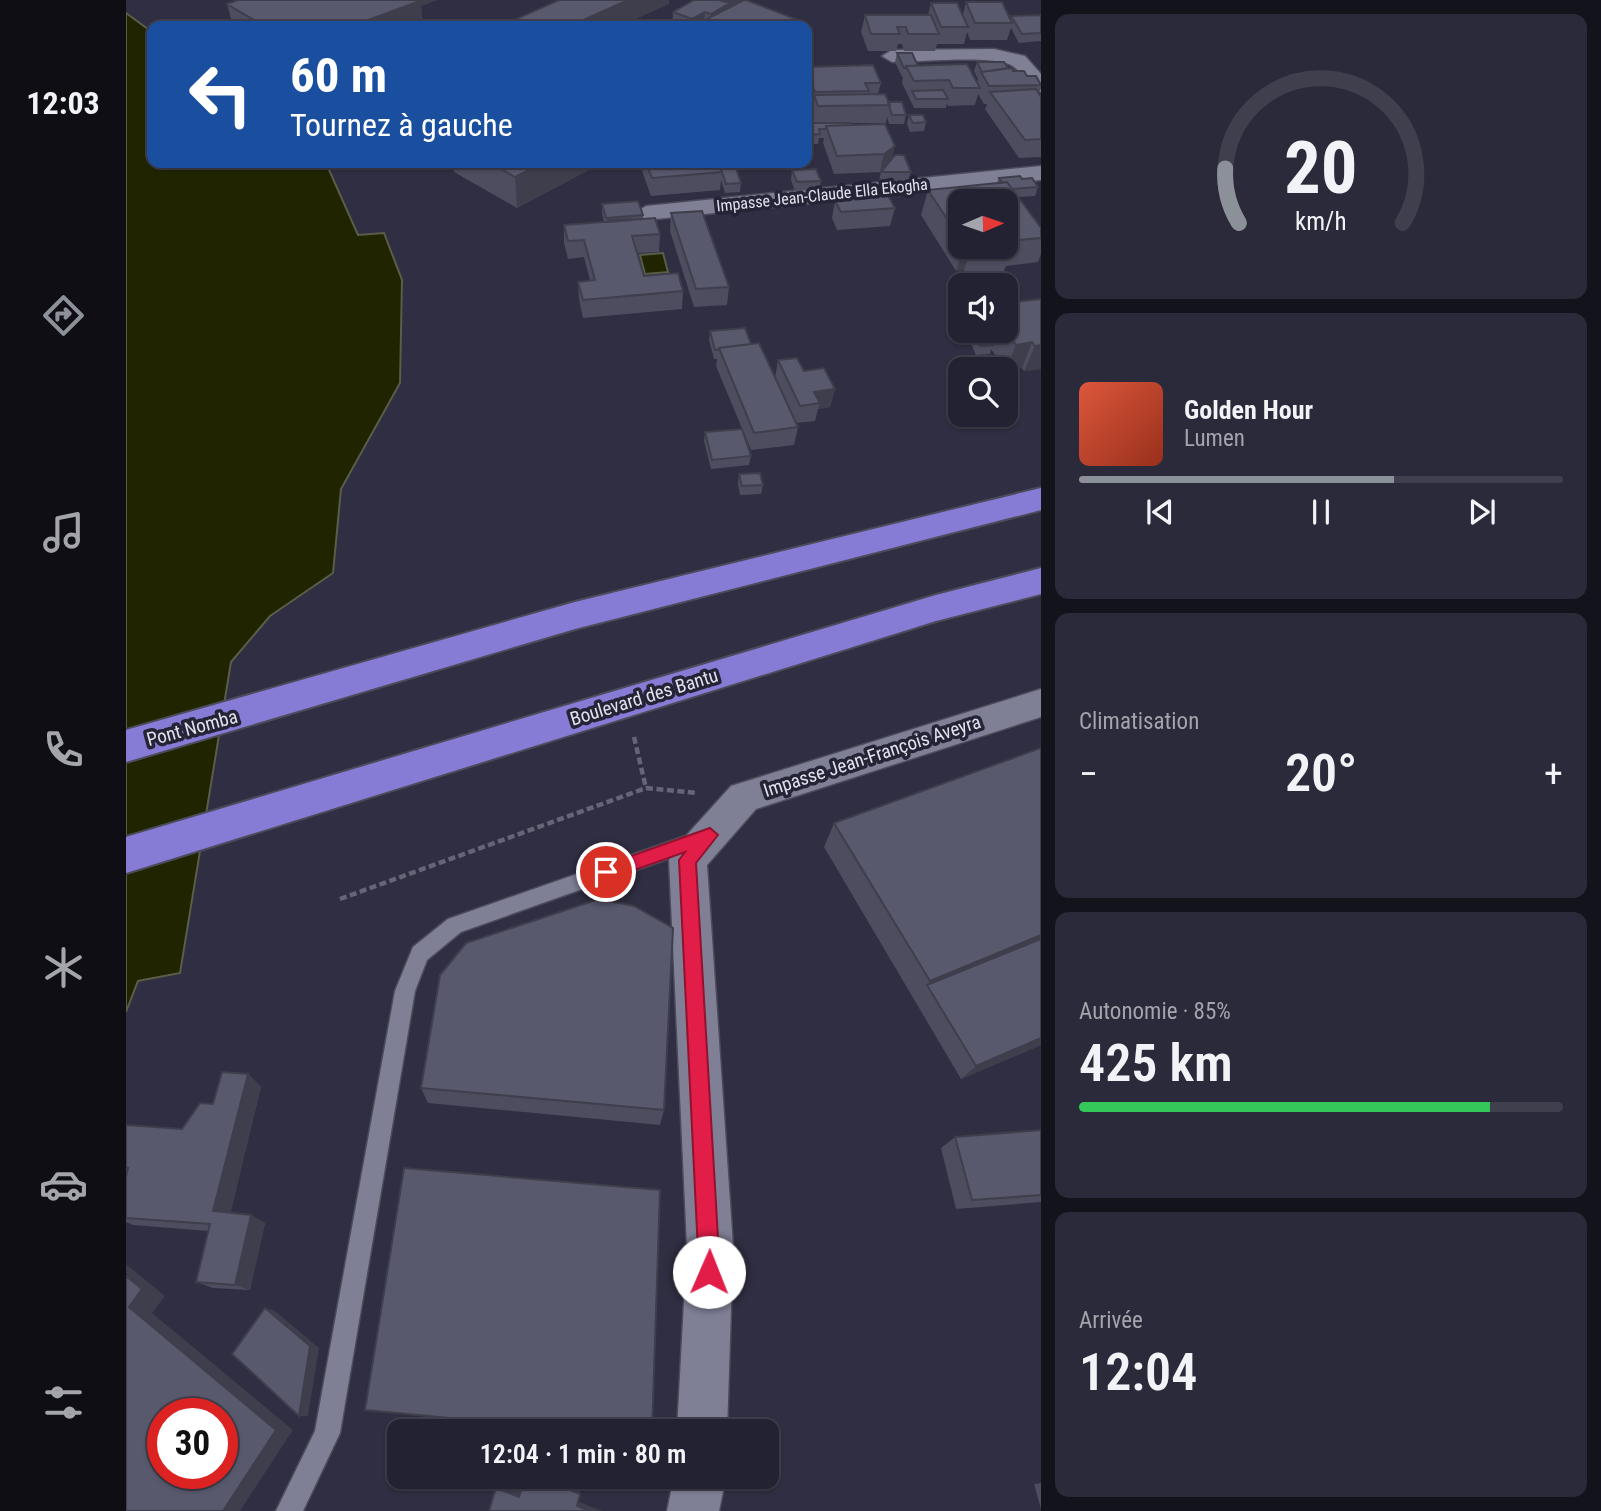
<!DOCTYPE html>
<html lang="fr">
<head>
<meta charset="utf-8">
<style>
  :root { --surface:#232232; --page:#2b2a3a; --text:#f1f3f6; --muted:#a3a4ac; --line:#403f4d; --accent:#8c9099 }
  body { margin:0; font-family:"Roboto Condensed",sans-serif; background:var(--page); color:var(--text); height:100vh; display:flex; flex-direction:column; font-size:26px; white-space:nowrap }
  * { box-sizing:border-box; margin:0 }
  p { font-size:23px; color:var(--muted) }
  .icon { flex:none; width:38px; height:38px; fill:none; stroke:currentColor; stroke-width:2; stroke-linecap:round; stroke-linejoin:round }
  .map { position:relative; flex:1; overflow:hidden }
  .details { display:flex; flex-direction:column; gap:14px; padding:14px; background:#13131c; width:560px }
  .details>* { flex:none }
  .top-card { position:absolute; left:21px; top:21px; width:665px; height:147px; border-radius:14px; box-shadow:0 2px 5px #0004,0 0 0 2px var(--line); background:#1a4fa0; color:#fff; overflow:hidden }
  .needle { width:46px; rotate:88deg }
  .buttons { position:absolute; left:822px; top:189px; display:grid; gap:14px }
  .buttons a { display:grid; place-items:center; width:70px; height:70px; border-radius:14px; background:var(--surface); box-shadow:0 2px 5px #0004,0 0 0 2px var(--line); font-size:35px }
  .speed { position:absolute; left:21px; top:1398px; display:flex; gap:14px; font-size:35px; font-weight:700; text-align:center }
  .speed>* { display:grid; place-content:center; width:91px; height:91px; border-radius:50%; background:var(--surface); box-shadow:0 2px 5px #0004,0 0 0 2px var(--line); line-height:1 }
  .speed .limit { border:10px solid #d22; background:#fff; color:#111 }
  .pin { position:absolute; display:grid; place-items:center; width:60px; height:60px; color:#fff; margin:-30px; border:4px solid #fff; border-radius:50%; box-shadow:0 2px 7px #0007 }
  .me { position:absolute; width:77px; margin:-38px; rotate:1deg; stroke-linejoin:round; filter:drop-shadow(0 0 5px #0008) }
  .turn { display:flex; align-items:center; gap:24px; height:147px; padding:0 28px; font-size:32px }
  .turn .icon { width:91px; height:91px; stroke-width:2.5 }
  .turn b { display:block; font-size:49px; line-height:60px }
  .big { font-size:52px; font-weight:600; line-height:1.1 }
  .details .tile { flex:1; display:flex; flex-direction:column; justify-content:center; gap:10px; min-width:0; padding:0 24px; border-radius:14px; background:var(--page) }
  .details .dial { align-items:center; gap:0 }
  .dial svg { height:182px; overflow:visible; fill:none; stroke:var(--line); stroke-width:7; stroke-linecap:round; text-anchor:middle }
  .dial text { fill:var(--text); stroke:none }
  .song { display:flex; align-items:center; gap:21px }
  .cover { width:84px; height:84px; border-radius:10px; background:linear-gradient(135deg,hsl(10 70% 55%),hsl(10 70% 35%)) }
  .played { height:7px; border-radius:4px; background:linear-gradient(90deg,var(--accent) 65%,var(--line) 65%) }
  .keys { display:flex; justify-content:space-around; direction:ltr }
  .heat { display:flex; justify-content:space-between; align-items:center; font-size:38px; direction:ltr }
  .charge { height:10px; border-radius:5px; background:linear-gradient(90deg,#34c759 85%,var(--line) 0) }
  .trip { position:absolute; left:261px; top:1419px; width:392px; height:70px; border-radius:14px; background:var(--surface); box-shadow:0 2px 5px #0004,0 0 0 2px var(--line); font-weight:600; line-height:70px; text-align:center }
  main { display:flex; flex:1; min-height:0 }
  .menu { display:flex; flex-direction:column; width:126px; justify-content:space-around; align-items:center; background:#0e0e14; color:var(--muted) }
  .menu .icon { width:49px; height:49px }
  .menu .current { color:var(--accent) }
  .menu b { font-size:32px; color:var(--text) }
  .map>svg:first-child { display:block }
  .water { fill:#202500; stroke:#5a5d47; stroke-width:2 }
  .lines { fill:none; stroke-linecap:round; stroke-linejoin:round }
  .service-casing { stroke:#4c4b5b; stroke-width:3 }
  .minor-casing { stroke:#4c4b5b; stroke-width:3 }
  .trunk-casing { stroke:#4c4b5b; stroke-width:4 }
  .path { stroke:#666577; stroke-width:4.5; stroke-dasharray:7 3.5; stroke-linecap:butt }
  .service { fill:#7f7f96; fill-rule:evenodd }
  .minor { fill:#7f7f96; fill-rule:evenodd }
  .trunk { fill:#867cd6; fill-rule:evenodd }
  .wall { fill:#4d4d5f; fill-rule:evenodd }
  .shaded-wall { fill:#3e3e4d }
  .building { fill:#59596e; stroke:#3e3e4d; stroke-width:2; fill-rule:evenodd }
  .route { fill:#e11d48; stroke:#92132f; stroke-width:2 }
  .labels { text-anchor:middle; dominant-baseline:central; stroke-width:7; stroke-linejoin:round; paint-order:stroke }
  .far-street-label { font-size:16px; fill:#e1e1ee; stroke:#252437 }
  .street-label { font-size:19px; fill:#e1e1ee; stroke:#252437 }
</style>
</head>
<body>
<main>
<nav class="menu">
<b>12:03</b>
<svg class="icon current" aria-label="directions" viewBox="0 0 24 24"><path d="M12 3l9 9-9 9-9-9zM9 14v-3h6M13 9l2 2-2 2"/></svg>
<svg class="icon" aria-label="music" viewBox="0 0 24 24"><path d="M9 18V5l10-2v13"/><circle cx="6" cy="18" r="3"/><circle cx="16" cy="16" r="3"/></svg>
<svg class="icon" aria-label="phone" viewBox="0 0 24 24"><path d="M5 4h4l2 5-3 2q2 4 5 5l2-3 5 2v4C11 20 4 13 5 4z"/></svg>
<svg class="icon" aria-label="climate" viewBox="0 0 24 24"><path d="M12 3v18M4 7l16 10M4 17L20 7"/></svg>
<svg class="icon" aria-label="car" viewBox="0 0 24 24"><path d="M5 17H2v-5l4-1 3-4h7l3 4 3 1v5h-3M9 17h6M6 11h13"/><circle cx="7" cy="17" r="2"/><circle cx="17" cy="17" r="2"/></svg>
<svg class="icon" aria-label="filters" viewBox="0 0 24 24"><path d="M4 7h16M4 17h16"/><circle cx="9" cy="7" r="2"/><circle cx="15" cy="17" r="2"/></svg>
</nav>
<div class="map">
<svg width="915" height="1511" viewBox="0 0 915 1511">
  <rect width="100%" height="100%" fill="#2f2e42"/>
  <path class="water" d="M 0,13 L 26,32 L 26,163 L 200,163 L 232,235 L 258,233 L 276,280 L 274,383 L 215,489 L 207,573 L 144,616 L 105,662 L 54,973 L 12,981 L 0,1012 Z
    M 537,253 L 542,272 L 519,274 L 514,255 Z"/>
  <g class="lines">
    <defs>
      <path id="service" d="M 571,832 L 578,834 L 580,840 L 578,846 L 335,932 L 301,960 L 289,991 L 214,1433 L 177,1511 L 150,1511 L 189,1431 L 269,991 L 287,947 L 322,919 Z"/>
      <path id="minor" d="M 868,49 L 899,56 L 915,74 L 915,92 C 900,88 896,69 883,64 C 858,55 795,62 766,62 L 756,56 L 766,50 Z
        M 915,166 L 915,180 L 520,220 L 509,213 L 520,206 Z
        M 915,689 L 915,717 L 630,809 L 581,865 L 607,1246 L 601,1432 L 551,1432 L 561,1246 L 543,860 L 549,848 L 605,786 Z
        M 548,1477 L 600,1477 L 593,1511 L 541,1511 Z"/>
      <path id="trunk" d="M 915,488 L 915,510 L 449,629 L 0,762 L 0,730 L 449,602 Z
        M 915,568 L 915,594 L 810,621 L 0,873 L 0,837 L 810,595 Z"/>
    </defs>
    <use href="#service" class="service-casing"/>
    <use href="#minor" class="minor-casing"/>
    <use href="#trunk" class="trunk-casing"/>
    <path class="path" d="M 508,737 L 520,788
      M 214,899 L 520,788 L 572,793"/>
    <use href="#service" class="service"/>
    <use href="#minor" class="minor"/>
    <use href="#trunk" class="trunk"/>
  </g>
  <path class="wall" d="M 112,0 L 311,0 L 295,6 L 297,26 L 107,26 L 101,4 Z
    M 614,0 L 614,2 L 674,26 L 546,26 L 547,12 Z
    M 840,2 L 884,19 L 885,16 L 915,15 L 915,41 L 893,43 L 885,28 L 881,40 L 844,40 L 841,32 L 838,44 L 811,44 L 809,51 L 778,51 L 776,44 L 772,44 L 770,51 L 742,51 L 735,32 L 739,15 L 802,15 L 805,3 L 837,14 Z
    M 771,53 L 792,66 L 851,83 L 852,79 L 848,71 L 851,62 L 882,68 L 915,83 L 915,88 L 913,94 L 915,97 L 915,157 L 893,158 L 859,109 L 861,104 L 858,104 L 852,94 L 849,105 L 822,106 L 821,103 L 820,108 L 788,108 L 776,83 L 777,77 L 776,77 L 769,62 Z
    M 681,67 L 755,83 L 752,94 L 780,115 L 778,124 L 763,124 L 761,117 L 760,123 L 725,123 L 726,125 L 769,146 L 765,160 L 785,172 L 782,181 L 753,181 L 755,172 L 758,169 L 754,172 L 708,174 L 697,143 L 698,138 L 693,138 L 692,144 L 681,144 L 681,123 L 688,123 L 685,112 L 686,109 L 681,95 Z
    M 783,115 L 800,122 L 798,131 L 784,132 L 781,124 Z
    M 327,163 L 476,163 L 391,208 L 328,172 Z
    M 515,163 L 608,163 L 615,183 L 614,192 L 599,193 L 595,180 L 594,190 L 525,196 L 515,168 Z
    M 666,170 L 695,181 L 693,190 L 669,191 L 665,180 Z
    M 873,178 L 896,179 L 912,187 L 909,196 L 892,197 L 915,228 L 915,254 L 912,262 L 880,266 L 874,281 L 842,284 L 837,275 L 838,270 L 830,271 L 795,215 L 802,190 L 871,183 ZM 835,201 L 880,201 L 880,247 L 835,247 Z
    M 725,187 L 769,208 L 764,226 L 711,230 L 706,218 L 709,201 L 722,200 Z
    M 476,204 L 517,215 L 517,219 L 534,234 L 533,252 L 511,253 L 518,276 L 557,291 L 556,309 L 457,318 L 453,299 L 452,282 L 464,280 L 458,257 L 442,259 L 438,243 L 438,225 L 478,222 L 476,214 Z
    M 545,213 L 603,287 L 601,305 L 568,307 L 544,231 Z
    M 915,299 L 915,369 L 898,371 L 896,368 L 880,370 L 865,349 L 864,354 L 850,355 L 843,339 L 846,331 L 880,331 Z
    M 584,331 L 625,344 L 649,378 L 652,360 L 678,371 L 709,389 L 704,407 L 692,409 L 689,421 L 670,423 L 672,427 L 668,445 L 625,450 L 590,366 L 591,359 L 588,359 L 583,340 Z
    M 579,432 L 625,456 L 623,465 L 585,469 L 578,441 Z
    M 613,474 L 637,485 L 635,494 L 614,495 L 612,483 Z
    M 708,823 L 915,1045 L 835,1079 L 698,847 Z
    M 122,1074 L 135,1087 L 104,1213 L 125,1215 L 139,1223 L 124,1290 L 87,1288 L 70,1282 L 82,1231 L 7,1225 L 0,1222 L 0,1125 L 56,1129 L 87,1104 Z
    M 295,1088 L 538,1110 L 534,1125 L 302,1103 Z
    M 915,1130 L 915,1202 L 830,1209 L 815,1148 L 829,1137 Z
    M 915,1483 L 915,1509 L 908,1484 Z"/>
  <path class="shaded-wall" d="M 270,0 L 311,0 L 295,6 L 297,26 L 226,26 Z
    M 502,0 L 543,0 L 543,4 L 495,26 L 444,26 Z
    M 598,0 L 614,0 L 613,7 L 584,26 L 585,14 Z
    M 579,12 L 578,23 L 575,22 L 575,26 L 566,26 L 566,19 Z
    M 675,21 L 674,26 L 665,26 Z
    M 769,146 L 764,163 L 754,172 L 758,154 Z
    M 417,163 L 476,163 L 391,208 L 389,177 Z
    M 838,247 L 846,247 L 838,270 L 830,271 Z
    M 906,342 L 896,368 L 880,370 L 890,345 Z
    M 915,345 L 915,369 L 898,371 L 909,346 Z
    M 709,389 L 704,407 L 692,409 L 694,403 L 688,392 Z
    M 915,935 L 915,948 L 801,985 L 804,981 Z
    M 915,1038 L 915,1045 L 835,1079 L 850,1066 Z
    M 122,1074 L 135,1087 L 103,1220 L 87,1211 Z
    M 125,1215 L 139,1223 L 124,1290 L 109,1285 Z
    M 0,1264 L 39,1296 L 26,1313 L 167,1430 L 114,1511 L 97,1511 L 3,1307 Z
    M 139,1308 L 149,1311 L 193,1348 L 182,1416 L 173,1416 Z
    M 412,1477 L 423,1477 L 454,1490 L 454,1494 Z
    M 375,1484 L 397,1492 L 393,1497 L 370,1488 Z
    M 451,1501 L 476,1511 L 463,1511 L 451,1506 Z"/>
  <path class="building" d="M 112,0 L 292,0 L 294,1 L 226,26 L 138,26 L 101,4 Z
    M 433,0 L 502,0 L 444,26 L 379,26 L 377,25 Z
    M 568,0 L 598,0 L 596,1 L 604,3 L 585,14 L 579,12 L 566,19 L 547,12 Z
    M 618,0 L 620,0 L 675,21 L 665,26 L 586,26 L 575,22 Z
    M 840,2 L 876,2 L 886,23 L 849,23 Z
    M 805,3 L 831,3 L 842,27 L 815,27 Z
    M 739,15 L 805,15 L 813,34 L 782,34 L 780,27 L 771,27 L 774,34 L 745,34 Z
    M 915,15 L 915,33 L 896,34 L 885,16 Z
    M 771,53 L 786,53 L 792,66 L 780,66 L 780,68 L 778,68 Z
    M 851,62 L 878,62 L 882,68 L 856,72 Z
    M 841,64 L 854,88 L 827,88 L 823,80 L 788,81 L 780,66 Z
    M 747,65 L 755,83 L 739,83 L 743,91 L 689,92 L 681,69 L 681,67 Z
    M 886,68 L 887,71 L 898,71 L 901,76 L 910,76 L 915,85 L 863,86 L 855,72 Z
    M 910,89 L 915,97 L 915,139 L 899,140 L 864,92 Z
    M 817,90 L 822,99 L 790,99 L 786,91 Z
    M 759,94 L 764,105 L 692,106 L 688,95 Z
    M 762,102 L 776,102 L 780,115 L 766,115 Z
    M 783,115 L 797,115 L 800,122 L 787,123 Z
    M 681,123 L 725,123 L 726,125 L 700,126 L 700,129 L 693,129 L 694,134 L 682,135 Z
    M 759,124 L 769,146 L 758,154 L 711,156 L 700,126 Z
    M 769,155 L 778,155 L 785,172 L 755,172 Z
    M 364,163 L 417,163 L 389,177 Z
    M 520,163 L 592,163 L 596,172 L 526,178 Z
    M 593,163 L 608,163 L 615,183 L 600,184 Z
    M 690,169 L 695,181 L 671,182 L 666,170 Z
    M 894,176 L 896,179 L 906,178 L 912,187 L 886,189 L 881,182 L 876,183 L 873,178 Z
    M 881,182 L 915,228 L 915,238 L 880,241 L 880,201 L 835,201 L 835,240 L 802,190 Z
    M 756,185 L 769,208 L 715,212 L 709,201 L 731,199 L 725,187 Z
    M 512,201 L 517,215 L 480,218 L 476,204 Z
    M 576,211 L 603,287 L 570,289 L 545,213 Z
    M 529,218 L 534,234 L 506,236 L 518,276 L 552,273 L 557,291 L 457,300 L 452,282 L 469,280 L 458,240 L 442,241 L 438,225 Z
    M 506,219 L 506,220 L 482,222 L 482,220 Z
    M 848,247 L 878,247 L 883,255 L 851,258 L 845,250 L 850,249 Z
    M 915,299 L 915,345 L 909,346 L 906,342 L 890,345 L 880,331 L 880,303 Z
    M 619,328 L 625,344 L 593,348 L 593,349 L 589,350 L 584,331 Z
    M 846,331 L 860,331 L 867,345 L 854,346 Z
    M 633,343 L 672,427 L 628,433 L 593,348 Z
    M 671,358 L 678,371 L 698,368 L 709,389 L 688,392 L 694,403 L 674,406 L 652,360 Z
    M 616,429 L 625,456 L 586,460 L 579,432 Z
    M 634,473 L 637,485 L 616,486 L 613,474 Z
    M 915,748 L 915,935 L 804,981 L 708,823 Z
    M 473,899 L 508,906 L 547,928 L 538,1110 L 295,1088 L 314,975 L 340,943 Z
    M 915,939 L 915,1038 L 850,1066 L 801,985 Z
    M 96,1072 L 122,1074 L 87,1211 L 125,1215 L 109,1285 L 70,1282 L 84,1224 L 0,1218 L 0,1177 L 2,1168 L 0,1168 L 0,1125 L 56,1129 L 74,1103 L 87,1104 Z
    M 915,1130 L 915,1195 L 846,1200 L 829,1137 Z
    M 278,1168 L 534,1190 L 526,1432 L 469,1432 L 239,1410 Z
    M 0,1276 L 16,1289 L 3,1307 L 150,1430 L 97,1511 L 0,1511 ZM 37,1414 L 96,1414 L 96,1474 L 37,1474 Z
    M 139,1308 L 184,1346 L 173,1416 L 106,1354 Z
    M 399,1477 L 412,1477 L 454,1494 L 451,1506 L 463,1511 L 363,1511 L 370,1488 L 393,1497 Z"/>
  <path class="route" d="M 584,828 L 592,835 L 570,863 L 594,1272 L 591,1280 L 583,1283 L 576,1280 L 573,1272 L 553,860 L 559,852 L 480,880 L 471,872 L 474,867 Z"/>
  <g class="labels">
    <g class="far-street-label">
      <text transform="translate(696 195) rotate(-6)">Impasse Jean-Claude Ella Ekogha</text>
    </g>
    <g class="street-label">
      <text transform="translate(518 697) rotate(-17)">Boulevard des Bantu</text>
      <text transform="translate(66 728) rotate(-15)">Pont Nomba</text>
      <text transform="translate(746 756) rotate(-18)">Impasse Jean-François Aveyra</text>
    </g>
  </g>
</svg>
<div class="buttons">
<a><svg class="needle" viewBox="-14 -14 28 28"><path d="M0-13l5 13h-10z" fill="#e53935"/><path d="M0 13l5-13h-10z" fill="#a3a4ac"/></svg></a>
<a><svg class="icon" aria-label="sound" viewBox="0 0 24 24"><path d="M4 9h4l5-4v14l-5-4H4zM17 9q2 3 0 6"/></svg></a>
<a><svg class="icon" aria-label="search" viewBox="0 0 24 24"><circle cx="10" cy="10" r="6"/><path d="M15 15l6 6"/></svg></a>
</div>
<div class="speed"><div class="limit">30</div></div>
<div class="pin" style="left:480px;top:872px;background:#d93025"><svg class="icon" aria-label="arrive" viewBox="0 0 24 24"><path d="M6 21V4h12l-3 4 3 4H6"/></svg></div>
<svg class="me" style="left:583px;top:1272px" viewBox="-20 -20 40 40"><circle r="19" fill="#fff"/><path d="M0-13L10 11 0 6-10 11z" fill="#e11d48"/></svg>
<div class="trip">12:04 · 1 min · 80 m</div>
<div class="top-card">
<div class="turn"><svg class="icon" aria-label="left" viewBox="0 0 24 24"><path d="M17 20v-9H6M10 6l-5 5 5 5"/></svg><div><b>60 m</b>Tournez à gauche</div></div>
</div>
</div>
<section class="details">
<div class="tile dial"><svg viewBox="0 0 100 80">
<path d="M14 69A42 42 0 1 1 86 69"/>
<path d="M14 69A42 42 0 0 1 8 45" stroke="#8c9099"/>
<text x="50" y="56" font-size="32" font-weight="700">20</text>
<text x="50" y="72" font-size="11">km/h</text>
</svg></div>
<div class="tile">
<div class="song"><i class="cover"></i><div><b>Golden Hour</b><p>Lumen</p></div></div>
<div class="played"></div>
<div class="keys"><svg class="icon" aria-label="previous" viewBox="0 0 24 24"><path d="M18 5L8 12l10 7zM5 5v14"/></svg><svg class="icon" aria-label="pause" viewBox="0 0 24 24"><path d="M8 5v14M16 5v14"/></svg><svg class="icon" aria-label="next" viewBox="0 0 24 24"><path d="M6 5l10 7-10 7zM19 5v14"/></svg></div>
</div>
<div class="tile"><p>Climatisation</p>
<div class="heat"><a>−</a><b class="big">20°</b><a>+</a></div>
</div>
<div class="tile"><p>Autonomie · 85%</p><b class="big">425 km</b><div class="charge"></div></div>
<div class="tile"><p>Arrivée</p><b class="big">12:04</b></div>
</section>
</main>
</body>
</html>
